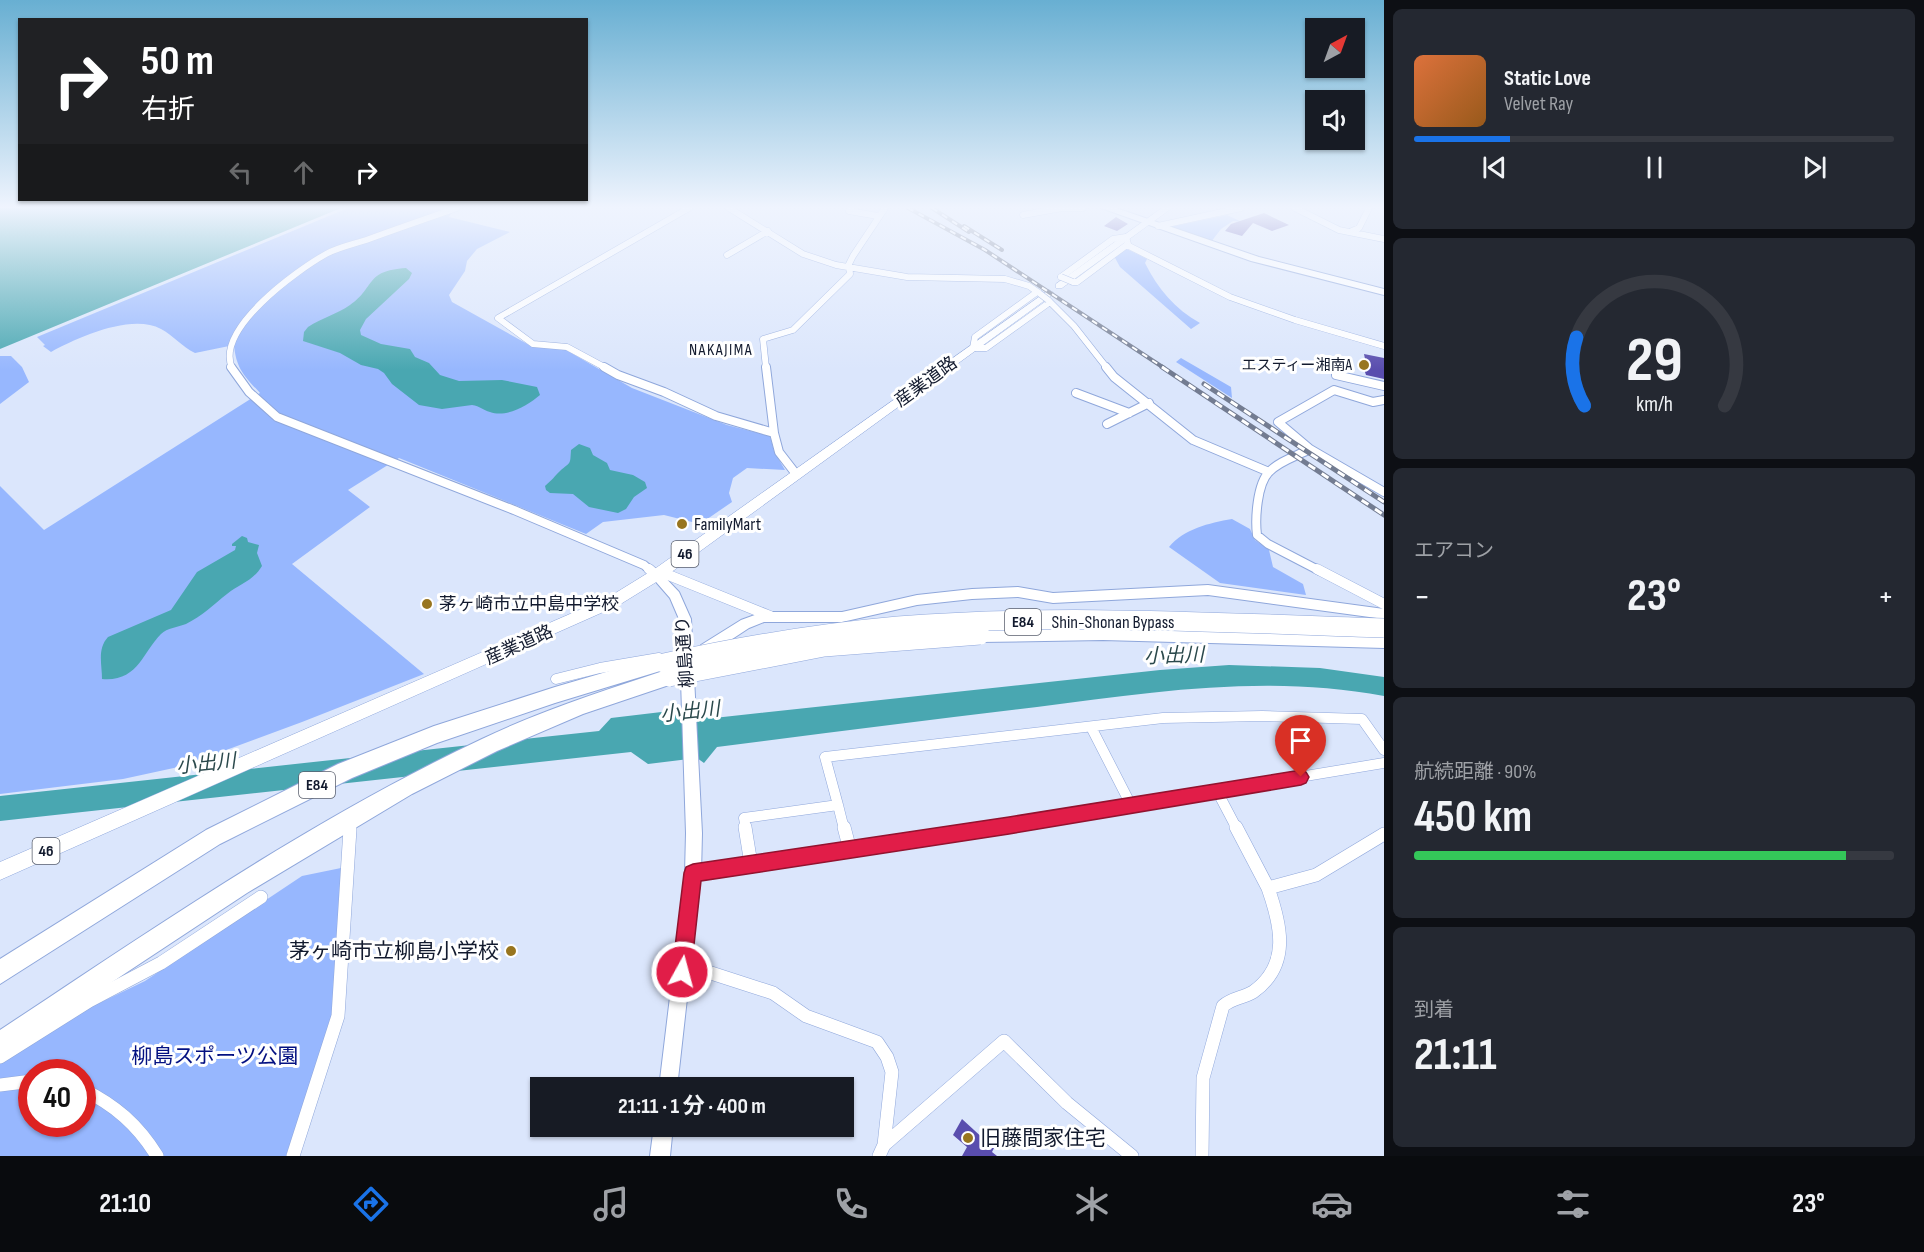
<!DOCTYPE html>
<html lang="ja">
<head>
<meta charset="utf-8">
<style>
  :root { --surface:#171b24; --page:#242831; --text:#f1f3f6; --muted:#9ea1a6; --line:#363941; --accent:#1a73e8 }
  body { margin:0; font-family:"Sofia Sans Condensed","Noto Sans JP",sans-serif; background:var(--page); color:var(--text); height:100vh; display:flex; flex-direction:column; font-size:22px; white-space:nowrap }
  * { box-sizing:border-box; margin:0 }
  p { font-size:20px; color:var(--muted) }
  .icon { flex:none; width:33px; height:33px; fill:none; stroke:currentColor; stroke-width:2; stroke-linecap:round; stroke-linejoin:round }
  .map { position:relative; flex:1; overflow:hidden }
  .details { display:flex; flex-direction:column; gap:9px; padding:9px; background:#0d0f14; width:540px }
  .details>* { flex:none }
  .banner { position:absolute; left:18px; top:18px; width:570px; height:183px; border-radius:0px; box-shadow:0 2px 4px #0004; background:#202124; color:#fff; overflow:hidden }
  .needle { width:39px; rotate:41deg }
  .fabs { position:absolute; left:1305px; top:18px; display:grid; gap:12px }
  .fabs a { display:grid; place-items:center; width:60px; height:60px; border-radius:0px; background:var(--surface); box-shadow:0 2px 4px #0004; font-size:30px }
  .speed { position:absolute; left:18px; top:1059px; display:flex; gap:12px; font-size:30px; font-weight:700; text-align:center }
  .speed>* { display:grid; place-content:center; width:78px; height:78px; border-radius:50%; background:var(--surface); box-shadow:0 2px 4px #0004; line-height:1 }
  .speed .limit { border:9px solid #d22; background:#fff; color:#111 }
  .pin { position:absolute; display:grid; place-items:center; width:51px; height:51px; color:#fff; margin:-62px -26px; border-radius:50% 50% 50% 0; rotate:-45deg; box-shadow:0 0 6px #0007 }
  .pin .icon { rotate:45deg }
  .me { position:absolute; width:66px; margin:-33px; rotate:7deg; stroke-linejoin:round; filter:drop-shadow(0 0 4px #0008) }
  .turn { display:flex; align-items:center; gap:21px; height:126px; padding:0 24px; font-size:27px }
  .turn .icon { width:78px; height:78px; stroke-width:2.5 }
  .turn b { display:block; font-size:42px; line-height:51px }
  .lanes { display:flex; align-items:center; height:57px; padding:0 24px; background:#0003; justify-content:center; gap:30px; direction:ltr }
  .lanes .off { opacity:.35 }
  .big { font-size:45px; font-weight:700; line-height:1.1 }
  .details .tile { flex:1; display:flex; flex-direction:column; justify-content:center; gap:9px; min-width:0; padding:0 21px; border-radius:9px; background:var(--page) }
  .details .dial { align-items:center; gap:0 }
  .dial svg { height:156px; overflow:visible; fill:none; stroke:var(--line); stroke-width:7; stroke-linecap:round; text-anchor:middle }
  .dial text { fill:var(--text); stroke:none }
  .song { display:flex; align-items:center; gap:18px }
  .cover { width:72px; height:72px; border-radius:9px; background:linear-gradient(135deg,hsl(20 70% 55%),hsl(30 70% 35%)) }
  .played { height:6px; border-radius:3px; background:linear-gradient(90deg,var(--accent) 20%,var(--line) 20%) }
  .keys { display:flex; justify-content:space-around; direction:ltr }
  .heat { display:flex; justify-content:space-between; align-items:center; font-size:33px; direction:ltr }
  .charge { height:9px; border-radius:4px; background:linear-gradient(90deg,#34c759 90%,var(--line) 0) }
  .trip { position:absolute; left:530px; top:1077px; width:324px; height:60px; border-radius:0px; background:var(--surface); box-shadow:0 2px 4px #0004; font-weight:700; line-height:60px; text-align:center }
  .dock { display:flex; height:96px; justify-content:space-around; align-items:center; background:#090b0e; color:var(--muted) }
  .dock .icon { width:42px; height:42px }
  .dock .on { color:var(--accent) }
  .dock b { font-size:27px; color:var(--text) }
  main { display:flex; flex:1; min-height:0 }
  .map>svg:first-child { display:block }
  .green { fill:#97b7fe; fill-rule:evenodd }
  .water { fill:#49a7b1 }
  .building { fill:#594dae }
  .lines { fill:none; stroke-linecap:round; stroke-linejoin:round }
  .street-far3-casing { stroke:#8fa7db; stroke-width:7 }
  .street-far2-casing { stroke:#8fa7db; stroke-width:10 }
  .street-far1-casing { stroke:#8fa7db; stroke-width:11 }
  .street-casing { stroke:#8fa7db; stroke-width:14 }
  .secondary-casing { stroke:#8fa7db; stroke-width:2 }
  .primary-casing { stroke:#8fa7db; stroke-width:1 }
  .highway-casing { stroke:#8fa7db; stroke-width:2 }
  .street-far3 { stroke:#fff; stroke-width:6 }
  .street-far2 { stroke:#fff; stroke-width:8 }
  .street-far1 { stroke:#fff; stroke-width:10 }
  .street { stroke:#fff; stroke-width:13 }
  .secondary { fill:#fff; fill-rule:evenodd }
  .primary { fill:#fff; fill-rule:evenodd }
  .highway { fill:#fff; fill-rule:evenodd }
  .rail-far1-casing { stroke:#737c91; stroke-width:4 }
  .rail-casing { stroke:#737c91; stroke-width:5 }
  .rail-far1 { stroke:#fff; stroke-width:2; stroke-dasharray:6; stroke-linecap:butt }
  .rail { stroke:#fff; stroke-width:3; stroke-dasharray:8; stroke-linecap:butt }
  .street-bridge-casing { stroke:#8fa7db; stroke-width:7; stroke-linecap:butt }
  .highway-bridge-casing { stroke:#8fa7db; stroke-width:20; stroke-linecap:butt }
  .street-bridge { stroke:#fff; stroke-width:6 }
  .highway-bridge { stroke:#fff; stroke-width:19 }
  .route { fill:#e11d48; stroke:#92132f; stroke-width:1.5 }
  .poi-dot { fill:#98751f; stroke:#fff; stroke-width:2 }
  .labels { text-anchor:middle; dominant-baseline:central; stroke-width:6; stroke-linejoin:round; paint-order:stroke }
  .far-poi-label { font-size:15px; fill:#121a2e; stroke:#fff; text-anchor:end }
  .far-neighbourhood-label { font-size:16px; letter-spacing:1.5px; fill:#121a2e; stroke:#fff }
  .shield { fill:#fff; stroke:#595f6d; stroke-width:1.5 }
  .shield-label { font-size:16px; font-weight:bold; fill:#121a2e }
  .street-label { font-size:18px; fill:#121a2e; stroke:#fff }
  .poi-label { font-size:18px; fill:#121a2e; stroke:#fff; text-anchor:start }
  .water-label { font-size:20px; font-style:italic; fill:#2b494c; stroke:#fff }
  .near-poi-label { font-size:21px; fill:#121a2e; stroke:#fff; text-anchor:end }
  .near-park-label { font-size:21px; fill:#041182; stroke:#fff }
</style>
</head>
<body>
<main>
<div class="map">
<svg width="1384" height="1156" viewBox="0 0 1384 1156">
  <rect width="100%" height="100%" fill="#dbe6fc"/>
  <path class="green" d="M 348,208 L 455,208 L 449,217 L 510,232 L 477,249 L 467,261 L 465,271 L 449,295 L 452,302 L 531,346 L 566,350 L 632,388 L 727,425 L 770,436 L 774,451 L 785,470 L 747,468 L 733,478 L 729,493 L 732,502 L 700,524 L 664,515 L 603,522 L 586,534 L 399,458 L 348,490 L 370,507 L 292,564 L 424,674 L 302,722 L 183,766 L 123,779 L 0,794 L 0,486 L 44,530 L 260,393 C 244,376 236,368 234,345 L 195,353 C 182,347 173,335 161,329 C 131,313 77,338 51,352 L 43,346 L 45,345 L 37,337 Z
    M 1227,215 L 1242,222 L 1233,221 L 1221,229 L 1211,242 L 1170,227 Z
    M 1125,248 L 1147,259 L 1145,263 C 1158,289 1175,309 1200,323 L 1191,329 L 1120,267 L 1114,256 Z
    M 0,356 L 11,356 L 22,367 L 29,382 L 0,404 Z
    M 1181,358 L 1231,387 L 1232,398 L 1176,362 Z
    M 1232,519 L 1250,529 L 1255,540 L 1269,550 L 1273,567 L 1303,584 L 1306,595 L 1220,583 L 1169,547 C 1184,529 1209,523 1232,519 Z
    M 341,868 L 333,1015 L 286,1156 L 0,1156 L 0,1064 L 89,1008 L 145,981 L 302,876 ZM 32,1072 L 82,1072 L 82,1124 L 32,1124 Z"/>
  <path class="water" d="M 0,208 L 341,208 L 0,349 Z
    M 406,268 L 412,273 L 409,279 L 366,319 L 360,330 L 361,335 L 381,344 L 410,349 L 415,357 L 429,363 L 440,375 L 459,381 L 502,380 L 537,387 L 540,395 C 528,405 507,418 490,412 C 483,410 480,406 472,405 L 442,409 L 419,405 L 392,384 L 384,373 L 378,369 L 361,365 L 340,353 L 303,341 L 304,332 L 308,327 C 322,318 337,314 350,305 C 376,287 364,271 406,268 Z
    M 579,444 L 590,448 L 593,455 L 607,463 L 610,470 L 633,475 L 645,482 L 647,488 L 634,497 L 626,509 L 618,513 L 589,507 L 573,494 L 550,493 L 546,490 L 545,486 C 552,480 555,476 560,471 C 571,461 570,466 571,450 Z
    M 242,536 L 247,538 L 248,542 L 259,545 L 257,553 L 262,566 C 253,581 240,584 227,594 C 213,605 202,616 186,624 C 178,627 167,628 161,634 C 142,653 138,682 102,679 C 102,664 97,649 108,637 L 171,610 L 197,572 L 235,550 L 236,546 L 232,546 L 232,544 Z
    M 1229,665 L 1320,668 L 1384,677 L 1384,696 C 1268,674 1152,692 1037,707 C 930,720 824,733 717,747 L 704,763 L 697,758 L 648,764 L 631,752 L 0,821 L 0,796 L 599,731 L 611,718 L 712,706 L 714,718 L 1160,670 Z"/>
  <path class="building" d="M 1264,213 L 1289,225 L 1272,231 L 1253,223 L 1242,236 L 1225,231 L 1231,224 Z
    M 1116,217 L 1128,224 L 1117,231 L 1104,226 Z
    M 1364,354 L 1384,358 L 1384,379 L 1366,375 L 1362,363 L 1366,364 Z
    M 962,1119 L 986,1141 L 989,1137 L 996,1144 L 992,1152 L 997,1156 L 962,1156 L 967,1147 L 953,1135 Z"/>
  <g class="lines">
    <defs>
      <path id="street-far3" d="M 729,208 L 803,254 L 836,265 L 907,277 L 1005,279 L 1029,286 L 1039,293
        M 851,208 L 849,211 L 878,216
        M 1295,208 L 1339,230 L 1384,239
        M 1023,215 L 1062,208 L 1083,208
        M 1158,226 L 1241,208
        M 1352,231 L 1359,228 L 1369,208
        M 1127,245 L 1230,297 L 1295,320 L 1384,346
        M 727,255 L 768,231
        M 1061,277 L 1113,239 L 1126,237 L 1128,244 L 1077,282 L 1073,282
        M 1037,292 L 975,337 L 973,348 L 986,348 L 1050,302
        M 1048,300 L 1074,326 L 1107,368
        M 232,368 C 215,329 296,271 326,254 C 339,247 355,244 369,239 C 399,228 428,218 457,208
        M 606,368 L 567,347 L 533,344 L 498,318 L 689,208
        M 766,368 L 763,339 L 793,330 L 850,274 L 849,264 L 853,256 L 885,208"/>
      <path id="street-far2" d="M 231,367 L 249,392 L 277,417 L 514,510 L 644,565 L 651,571
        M 604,367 L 618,375 L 664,392 L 716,416 L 774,433 L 779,452 L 796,474
        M 766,367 L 774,433
        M 1106,367 L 1114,377 L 1193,440 L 1269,472
        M 1336,375 L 1384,386
        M 1076,393 L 1129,413
        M 1107,424 L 1149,403
        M 1310,449 L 1278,422 L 1334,390 L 1373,402 L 1384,400
        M 1320,571 L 1268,544 L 1257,535 C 1255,519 1257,484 1269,472 C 1279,461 1297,456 1310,449 L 1384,492"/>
      <path id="street-far1" d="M 649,569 L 656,575
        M 1317,569 L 1384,604
        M 661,572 L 770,616
        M 556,679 L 600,668 L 659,658
        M 1091,727 L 1131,805
        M 1217,791 L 1237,829
        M 838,805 L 844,829
        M 746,829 L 744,818 L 838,805 L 825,757 L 1163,718 L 1262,716 L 1362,719 L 1384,750
        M 985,829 L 1384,763"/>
      <path id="street" d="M 745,827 L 751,864
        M 844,827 L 850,850
        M 1236,827 L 1268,888
        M 693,873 L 995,827
        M 682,972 L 708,972 L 773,993 L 806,1016 L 877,1042 L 887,1057 L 892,1072 L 884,1145 L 879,1156
        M 0,1057 L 89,1001 L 161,963 L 261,897
        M 0,1085 L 32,1081
        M 82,1089 C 115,1105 138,1125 157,1156
        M 884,1145 L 1004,1041 L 1067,1103 L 1132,1156
        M 293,1156 L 338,1016 L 350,829
        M 1202,1156 L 1203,1078 L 1223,1006 C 1232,998 1243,998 1253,992 C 1291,965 1281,925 1268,888 L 1316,875 L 1384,834"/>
      <path id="secondary" d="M 656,570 L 660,572 L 679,592 L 691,619 L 702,833 L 701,873 L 677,1088 L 659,1088 L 685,873 L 686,833 L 679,619 L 670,598 L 650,575 L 652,572 Z
        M 1208,585 L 1384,609 L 1384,619 L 1208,595 L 1053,603 L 1018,597 L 972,599 L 917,605 L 842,622 L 764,622 L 749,628 L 711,653 L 706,654 L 701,653 L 700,649 L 701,645 L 741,620 L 763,612 L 842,612 L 917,595 L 972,589 L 1018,587 L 1053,593 Z
        M 654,1126 L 673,1126 L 670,1156 L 650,1156 Z"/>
      <path id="primary" d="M 1162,208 L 1172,208 L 1062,288 L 1056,288 L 1056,284 Z
        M 1049,290 L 1054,293 L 1052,295 L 666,576 L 619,605 L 0,880 L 0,862 L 609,597 L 656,568 Z"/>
      <path id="highway" d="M 1101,208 L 1116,208 L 1259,257 L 1384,289 L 1384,295 L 1251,261 Z
        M 1103,626 L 1384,634 L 1384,648 L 1103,640 L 980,642 L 974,640 L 971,635 L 974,630 L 980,628 Z
        M 664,655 L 670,658 L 673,663 L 670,668 L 555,703 L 437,743 L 352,778 L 220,844 L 0,984 L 0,959 L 206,830 L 338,764 L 434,726 L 555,687 Z
        M 669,669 L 675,671 L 678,677 L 675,683 L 583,714 L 497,751 L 412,794 L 247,893 L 0,1056 L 0,1030 C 157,926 312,819 482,739 C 542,710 606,690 669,669 Z"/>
    </defs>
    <use href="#street-far3" class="street-far3-casing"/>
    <use href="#street-far2" class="street-far2-casing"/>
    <use href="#street-far1" class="street-far1-casing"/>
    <use href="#street" class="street-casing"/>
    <use href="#secondary" class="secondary-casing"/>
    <use href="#primary" class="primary-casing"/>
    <use href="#highway" class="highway-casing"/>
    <use href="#street-far3" class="street-far3"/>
    <use href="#street-far2" class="street-far2"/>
    <use href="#street-far1" class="street-far1"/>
    <use href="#street" class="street"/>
    <use href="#secondary" class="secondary"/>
    <use href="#primary" class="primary"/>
    <use href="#highway" class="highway"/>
    <defs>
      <path id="rail-far1" d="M 908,208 L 985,250 L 1164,368
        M 932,208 L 969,232
        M 964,226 L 1002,250"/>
      <path id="rail" d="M 1162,367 L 1384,515
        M 1204,384 L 1384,502"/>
    </defs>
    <use href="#rail-far1" class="rail-far1-casing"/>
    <use href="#rail" class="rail-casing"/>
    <use href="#rail-far1" class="rail-far1"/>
    <use href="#rail" class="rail"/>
    <defs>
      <path id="street-bridge" d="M 1061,277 L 1073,282
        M 1039,293 L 1048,300"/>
      <path id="highway-bridge" d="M 664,663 C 741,646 819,633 898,626 C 1059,613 1222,623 1384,628
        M 669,677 L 824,647 L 980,635"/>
    </defs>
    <use href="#street-bridge" class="street-bridge-casing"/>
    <use href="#highway-bridge" class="highway-bridge-casing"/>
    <use href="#street-bridge" class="street-bridge"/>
    <use href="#highway-bridge" class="highway-bridge"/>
  </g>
  <linearGradient id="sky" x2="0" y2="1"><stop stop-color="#68afd2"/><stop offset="0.56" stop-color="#eff4fe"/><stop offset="1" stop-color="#eff4fe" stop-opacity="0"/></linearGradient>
  <rect width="1384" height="370" fill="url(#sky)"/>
  <path class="route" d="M 1301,770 L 1306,772 L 1309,777 L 1306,783 L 1301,785 L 1009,834 L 701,881 L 691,972 L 688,979 L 682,982 L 675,979 L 672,972 L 684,873 L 686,867 L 693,864 L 1009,817 Z"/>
  <g class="poi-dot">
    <circle cx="1364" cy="365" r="6"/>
    <circle cx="682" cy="524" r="6"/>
    <circle cx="427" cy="604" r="6"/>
    <circle cx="511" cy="951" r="6"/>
    <circle cx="968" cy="1138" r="6"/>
  </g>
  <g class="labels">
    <g class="far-poi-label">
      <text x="1352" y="365">エスティー湘南A</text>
    </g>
    <g class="far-neighbourhood-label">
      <text x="721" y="350">NAKAJIMA</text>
    </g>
    <g class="shield">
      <rect x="671.5" y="541" width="27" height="26" rx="4.5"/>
      <rect x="1005" y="609" width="36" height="26" rx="4.5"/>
      <rect x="299" y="772" width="36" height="26" rx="4.5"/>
      <rect x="32.5" y="838" width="27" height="26" rx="4.5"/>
    </g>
    <g class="shield-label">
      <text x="685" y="554">46</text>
      <text x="1023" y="622">E84</text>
      <text x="317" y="785">E84</text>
      <text x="46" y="851">46</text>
    </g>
    <g class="street-label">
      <text transform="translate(926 382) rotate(-36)">産業道路</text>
      <text x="1113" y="622">Shin-Shonan Bypass</text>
      <text transform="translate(519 645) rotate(-24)">産業道路</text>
      <text transform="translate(685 652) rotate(-94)">柳島通り</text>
    </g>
    <g class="poi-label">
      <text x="694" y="524">FamilyMart</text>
      <text x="439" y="604">茅ヶ崎市立中島中学校</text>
    </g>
    <g class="water-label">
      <text transform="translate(1174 656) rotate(-2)">小出川</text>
      <text transform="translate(690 712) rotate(-6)">小出川</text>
      <text transform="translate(206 764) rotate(-6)">小出川</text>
    </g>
    <g class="near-poi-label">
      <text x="499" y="951">茅ヶ崎市立柳島小学校</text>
      <text x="980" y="1138" text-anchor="start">旧藤間家住宅</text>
    </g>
    <g class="near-park-label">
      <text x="215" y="1056">柳島スポーツ公園</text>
    </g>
  </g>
</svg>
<div class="fabs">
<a><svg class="needle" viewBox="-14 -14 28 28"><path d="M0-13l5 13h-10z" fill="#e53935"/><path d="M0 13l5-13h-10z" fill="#9ea1a6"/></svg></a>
<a><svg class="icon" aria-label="sound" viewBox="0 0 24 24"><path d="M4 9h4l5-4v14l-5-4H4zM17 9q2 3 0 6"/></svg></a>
</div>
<div class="speed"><div class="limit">40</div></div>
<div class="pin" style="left:1301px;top:777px;background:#d93025"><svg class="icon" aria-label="arrive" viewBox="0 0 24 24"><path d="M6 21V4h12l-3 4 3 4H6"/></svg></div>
<svg class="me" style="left:682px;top:972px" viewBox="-20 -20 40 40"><circle r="17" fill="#e11d48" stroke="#fff" stroke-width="3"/><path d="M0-11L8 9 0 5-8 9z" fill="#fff"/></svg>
<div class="trip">21:11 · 1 分 · 400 m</div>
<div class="banner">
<div class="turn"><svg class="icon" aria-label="right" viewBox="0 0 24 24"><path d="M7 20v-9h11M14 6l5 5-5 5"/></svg><div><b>50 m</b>右折</div></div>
<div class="lanes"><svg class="icon off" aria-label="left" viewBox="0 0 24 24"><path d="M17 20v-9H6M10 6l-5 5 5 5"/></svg><svg class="icon off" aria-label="ahead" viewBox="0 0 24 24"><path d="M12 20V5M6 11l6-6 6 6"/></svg><svg class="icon" aria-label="right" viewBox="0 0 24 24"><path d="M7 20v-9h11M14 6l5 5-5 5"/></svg></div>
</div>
</div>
<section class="details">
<div class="tile">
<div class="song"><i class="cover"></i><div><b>Static Love</b><p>Velvet Ray</p></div></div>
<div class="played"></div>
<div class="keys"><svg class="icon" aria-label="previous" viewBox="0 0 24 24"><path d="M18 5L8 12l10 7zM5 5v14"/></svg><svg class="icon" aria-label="pause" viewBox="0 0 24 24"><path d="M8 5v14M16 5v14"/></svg><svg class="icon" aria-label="next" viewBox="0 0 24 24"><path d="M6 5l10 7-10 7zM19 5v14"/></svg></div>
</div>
<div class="tile dial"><svg viewBox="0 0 100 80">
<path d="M14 69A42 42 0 1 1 86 69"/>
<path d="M14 69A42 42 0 0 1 10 34" stroke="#1a73e8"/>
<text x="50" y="56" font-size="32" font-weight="700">29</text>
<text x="50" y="72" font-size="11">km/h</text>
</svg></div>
<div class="tile"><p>エアコン</p>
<div class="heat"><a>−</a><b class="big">23°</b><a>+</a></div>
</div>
<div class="tile"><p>航続距離 · 90%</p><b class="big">450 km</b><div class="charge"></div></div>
<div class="tile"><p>到着</p><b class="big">21:11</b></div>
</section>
</main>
<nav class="dock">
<b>21:10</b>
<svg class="icon on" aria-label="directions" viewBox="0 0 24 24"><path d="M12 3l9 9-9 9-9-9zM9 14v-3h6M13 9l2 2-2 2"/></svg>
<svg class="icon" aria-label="music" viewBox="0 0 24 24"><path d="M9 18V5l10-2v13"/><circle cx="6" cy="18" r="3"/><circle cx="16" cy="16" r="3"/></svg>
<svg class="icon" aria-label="phone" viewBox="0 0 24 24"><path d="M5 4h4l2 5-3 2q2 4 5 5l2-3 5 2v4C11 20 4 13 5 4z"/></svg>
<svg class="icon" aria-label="climate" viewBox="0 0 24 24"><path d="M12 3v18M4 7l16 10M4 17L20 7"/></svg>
<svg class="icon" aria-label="car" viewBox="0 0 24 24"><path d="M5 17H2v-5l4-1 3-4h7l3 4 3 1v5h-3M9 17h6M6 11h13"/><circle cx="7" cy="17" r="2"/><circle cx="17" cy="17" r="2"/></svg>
<svg class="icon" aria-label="filters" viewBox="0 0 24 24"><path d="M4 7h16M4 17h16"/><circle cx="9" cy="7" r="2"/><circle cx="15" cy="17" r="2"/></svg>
<b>23°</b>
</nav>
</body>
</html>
